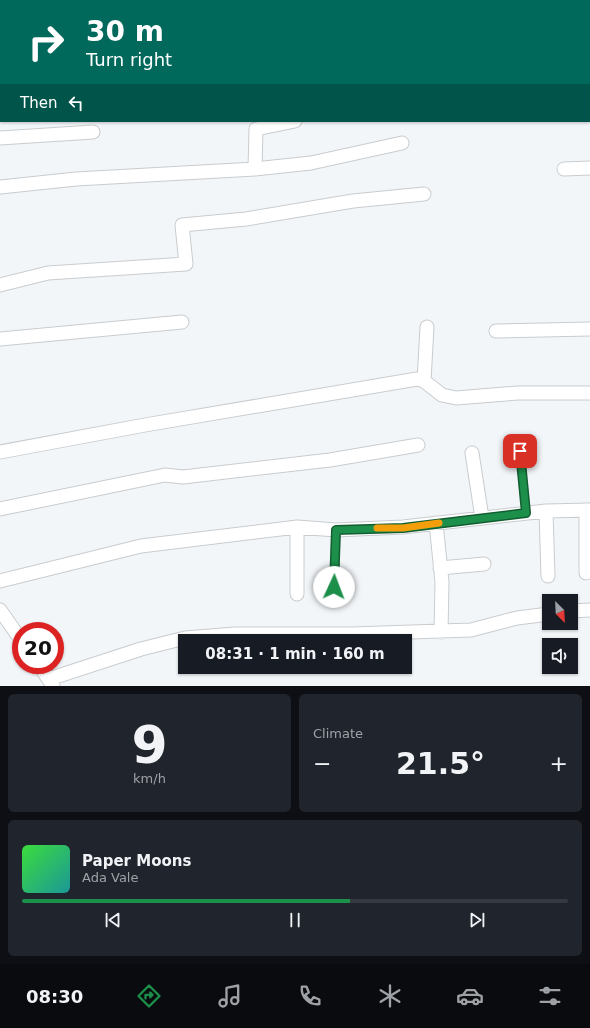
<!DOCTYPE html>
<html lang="en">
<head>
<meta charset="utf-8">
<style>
  :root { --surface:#171b24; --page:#20242c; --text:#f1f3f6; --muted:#9ea1a6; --line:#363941; --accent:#1c904b }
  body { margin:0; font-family:"DejaVu Sans",sans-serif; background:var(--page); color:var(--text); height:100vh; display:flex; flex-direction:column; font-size:15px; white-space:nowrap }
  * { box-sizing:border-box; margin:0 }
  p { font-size:13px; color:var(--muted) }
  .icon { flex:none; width:22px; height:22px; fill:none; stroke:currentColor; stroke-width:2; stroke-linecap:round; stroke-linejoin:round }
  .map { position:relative; height:686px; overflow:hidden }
  .details { display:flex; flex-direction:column; gap:8px; padding:8px; background:#0d0f14; flex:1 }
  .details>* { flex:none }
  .banner { position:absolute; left:0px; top:0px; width:590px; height:122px; box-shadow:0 1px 3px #0004; background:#00695c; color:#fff; overflow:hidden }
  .needle { width:26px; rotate:156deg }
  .tools { position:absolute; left:542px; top:594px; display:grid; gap:8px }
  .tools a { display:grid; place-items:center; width:36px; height:36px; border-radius:0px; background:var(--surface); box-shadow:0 1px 3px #0004; font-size:20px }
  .speed { position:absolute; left:12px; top:622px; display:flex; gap:8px; font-size:20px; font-weight:700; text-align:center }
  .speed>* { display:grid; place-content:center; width:52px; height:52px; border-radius:50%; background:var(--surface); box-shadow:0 1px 3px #0004; line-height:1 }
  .speed .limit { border:6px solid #d22; background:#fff; color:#111 }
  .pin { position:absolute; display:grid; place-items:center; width:34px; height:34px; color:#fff; margin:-17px; border-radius:8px; box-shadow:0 2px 6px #0006 }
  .me { position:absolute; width:44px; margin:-22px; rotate:2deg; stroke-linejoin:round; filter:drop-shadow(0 0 3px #0008) }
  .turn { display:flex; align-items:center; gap:14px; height:84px; padding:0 20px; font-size:18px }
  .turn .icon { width:52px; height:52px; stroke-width:2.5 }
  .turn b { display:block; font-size:28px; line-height:34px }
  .then { display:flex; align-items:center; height:38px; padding:0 20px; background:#0003; gap:8px; font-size:15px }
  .big { font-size:30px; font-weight:700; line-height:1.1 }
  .details .card { flex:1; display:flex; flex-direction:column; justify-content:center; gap:6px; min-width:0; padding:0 14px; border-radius:6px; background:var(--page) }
  .details .dial { align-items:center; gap:0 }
  .dial b { font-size:52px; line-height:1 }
  .song { display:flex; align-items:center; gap:12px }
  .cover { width:48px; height:48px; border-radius:6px; background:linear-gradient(135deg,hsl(120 70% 55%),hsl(180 70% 35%)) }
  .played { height:4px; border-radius:2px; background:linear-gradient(90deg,var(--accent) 60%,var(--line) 60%) }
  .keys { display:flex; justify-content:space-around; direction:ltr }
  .heat { display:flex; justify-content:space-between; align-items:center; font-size:22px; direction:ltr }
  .details .tiles { flex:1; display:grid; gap:8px; grid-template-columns:1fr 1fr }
  .card:last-child { grid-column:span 2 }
  .trip { position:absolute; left:178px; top:634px; width:234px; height:40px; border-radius:0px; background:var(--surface); box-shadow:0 1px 3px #0004; font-weight:700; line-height:40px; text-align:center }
  .dock { display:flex; height:64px; justify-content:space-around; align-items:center; background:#090b0e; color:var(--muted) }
  .dock .icon { width:28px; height:28px }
  .dock .active { color:var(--accent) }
  .dock b { font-size:18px; color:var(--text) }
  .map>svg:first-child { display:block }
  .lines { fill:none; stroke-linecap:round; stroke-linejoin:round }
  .lane-casing { stroke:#c9cccf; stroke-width:9 }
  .street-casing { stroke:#c9cccf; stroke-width:15 }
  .lane { stroke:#fff; stroke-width:7 }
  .street { stroke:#fff; stroke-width:13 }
  .route-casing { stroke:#125e31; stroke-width:10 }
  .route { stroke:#1c904b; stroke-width:7 }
  .slow { stroke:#f59e0b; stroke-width:7 }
</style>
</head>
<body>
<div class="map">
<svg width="590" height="686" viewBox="0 0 590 686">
  <rect width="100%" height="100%" fill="#f3f6f9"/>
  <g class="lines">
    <defs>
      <path id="lane" d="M 520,451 L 526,513
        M 334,587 L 336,530"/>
      <path id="street" d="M 29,0 L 29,1
        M 161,0 L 161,1
        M 203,1 L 203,0
        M 0,28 L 1,28
        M 589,85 L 590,85
        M 0,138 L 93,132
        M 255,169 L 256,129 L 295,121
        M 564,169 L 590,168
        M 0,187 L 76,179 L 255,169 L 311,163 L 402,143
        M 0,285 L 48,273 L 186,264 L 182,225 L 246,219 L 353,201 L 424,194
        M 496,331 L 590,329
        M 0,339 L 182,322
        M 424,381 L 427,327
        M 0,452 L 145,425 L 417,379 L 424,381 L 442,395 L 456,398 L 518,393 L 590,393
        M 472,453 L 482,518
        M 0,509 L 165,475 L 183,477 L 330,460 L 418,445
        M 586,510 L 586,573
        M 546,511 L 548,576
        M 436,523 L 442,582 L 441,632
        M 297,527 L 297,594
        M 440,568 L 484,564
        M 0,581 L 141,546 L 297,527 L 336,530 L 403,527 L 546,511 L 590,510
        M 0,610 L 21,640
        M 571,611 L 590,610
        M 39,665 L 53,686
        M 49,679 L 141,649 L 185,638 L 235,634 L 352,634 L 471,630 L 517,618 L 549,614"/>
    </defs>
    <use href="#lane" class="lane-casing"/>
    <use href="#street" class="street-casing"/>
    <use href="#lane" class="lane"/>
    <use href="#street" class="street"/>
  </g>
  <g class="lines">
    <defs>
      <path id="route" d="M 334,587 L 336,530 L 403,528 L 526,513 L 520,451"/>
    </defs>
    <use href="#route" class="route-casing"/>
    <use href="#route" class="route"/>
    <path class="slow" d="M 377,528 L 403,528 L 439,523"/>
  </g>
</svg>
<div class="tools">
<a><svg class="needle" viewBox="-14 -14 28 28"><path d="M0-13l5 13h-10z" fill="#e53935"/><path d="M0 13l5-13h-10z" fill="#9ea1a6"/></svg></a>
<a><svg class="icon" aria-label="sound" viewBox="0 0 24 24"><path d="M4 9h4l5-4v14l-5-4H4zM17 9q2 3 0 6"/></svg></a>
</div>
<div class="speed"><div class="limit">20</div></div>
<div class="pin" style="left:520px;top:451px;background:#d93025"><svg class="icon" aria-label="arrive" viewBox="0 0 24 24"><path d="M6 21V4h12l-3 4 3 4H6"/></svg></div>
<svg class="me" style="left:334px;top:587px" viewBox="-20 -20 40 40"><circle r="19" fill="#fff"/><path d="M0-13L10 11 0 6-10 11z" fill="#1c904b"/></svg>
<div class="trip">08:31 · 1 min · 160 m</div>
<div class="banner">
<div class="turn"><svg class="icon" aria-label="right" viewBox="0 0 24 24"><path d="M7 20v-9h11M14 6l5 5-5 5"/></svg><div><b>30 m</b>Turn right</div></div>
<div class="then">Then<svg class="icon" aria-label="left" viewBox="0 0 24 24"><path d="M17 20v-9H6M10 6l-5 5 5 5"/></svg></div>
</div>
</div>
<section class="details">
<div class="tiles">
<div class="card dial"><b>9</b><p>km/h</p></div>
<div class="card"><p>Climate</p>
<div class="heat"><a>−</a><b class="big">21.5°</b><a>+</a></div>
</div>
<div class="card">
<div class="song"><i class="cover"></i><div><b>Paper Moons</b><p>Ada Vale</p></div></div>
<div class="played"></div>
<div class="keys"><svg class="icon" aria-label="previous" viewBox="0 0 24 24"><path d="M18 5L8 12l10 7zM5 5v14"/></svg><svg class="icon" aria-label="pause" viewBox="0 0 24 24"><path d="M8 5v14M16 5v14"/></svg><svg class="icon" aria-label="next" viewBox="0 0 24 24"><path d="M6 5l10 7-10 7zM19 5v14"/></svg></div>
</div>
</div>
</section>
<nav class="dock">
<b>08:30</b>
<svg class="icon active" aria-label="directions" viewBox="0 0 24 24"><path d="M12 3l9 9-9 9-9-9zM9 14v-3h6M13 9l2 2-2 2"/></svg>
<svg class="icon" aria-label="music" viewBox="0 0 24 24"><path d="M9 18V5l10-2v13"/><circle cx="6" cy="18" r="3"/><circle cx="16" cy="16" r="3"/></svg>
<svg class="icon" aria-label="phone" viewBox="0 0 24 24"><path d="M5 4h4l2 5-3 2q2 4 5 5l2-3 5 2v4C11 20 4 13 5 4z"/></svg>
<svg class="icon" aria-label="climate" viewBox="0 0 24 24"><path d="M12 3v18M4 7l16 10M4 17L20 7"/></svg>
<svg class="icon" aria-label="car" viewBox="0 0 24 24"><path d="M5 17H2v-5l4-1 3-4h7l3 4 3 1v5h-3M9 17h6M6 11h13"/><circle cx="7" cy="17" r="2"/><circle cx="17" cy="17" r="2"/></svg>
<svg class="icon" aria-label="filters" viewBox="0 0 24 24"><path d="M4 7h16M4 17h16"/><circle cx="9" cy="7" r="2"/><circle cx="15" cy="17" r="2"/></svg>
</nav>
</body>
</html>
